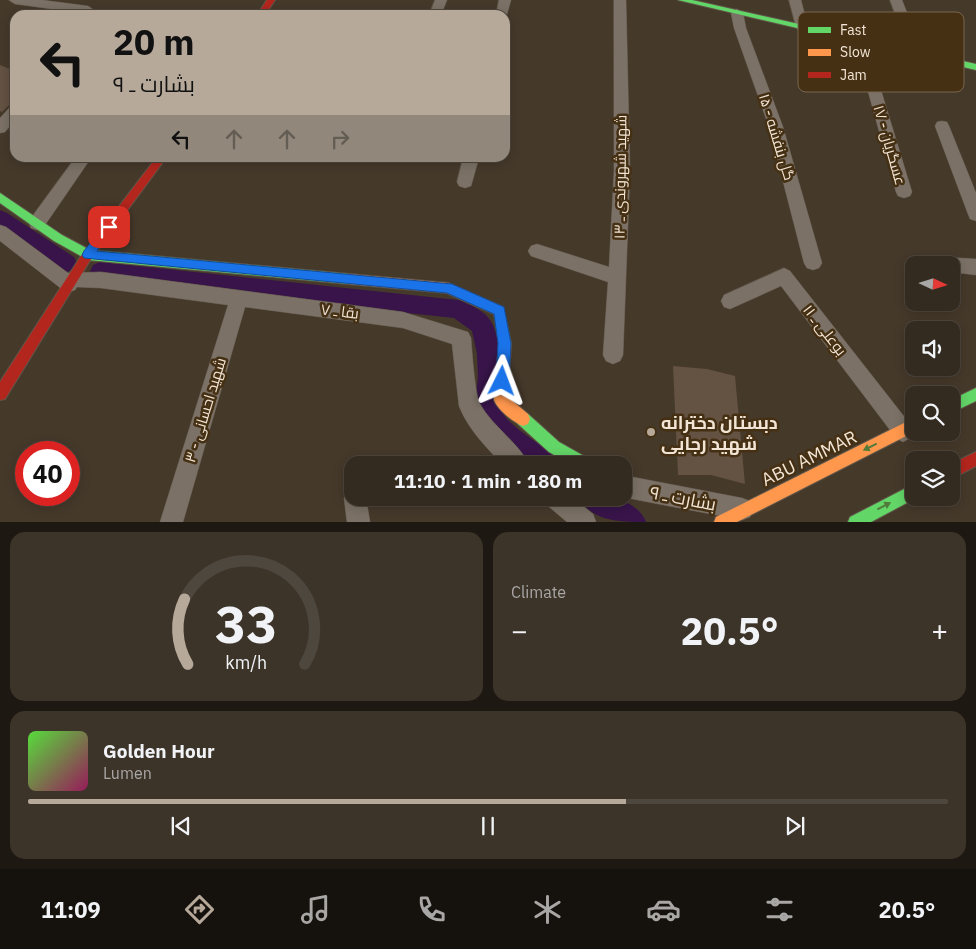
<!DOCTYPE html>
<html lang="en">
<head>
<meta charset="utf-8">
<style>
  :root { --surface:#342b20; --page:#3c3329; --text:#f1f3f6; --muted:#a9a7a5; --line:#4e473e; --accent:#b6a999 }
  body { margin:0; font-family:"IBM Plex Sans",Cairo,sans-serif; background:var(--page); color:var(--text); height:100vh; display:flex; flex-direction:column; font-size:19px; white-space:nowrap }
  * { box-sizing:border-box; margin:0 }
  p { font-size:16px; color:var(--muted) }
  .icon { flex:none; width:28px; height:28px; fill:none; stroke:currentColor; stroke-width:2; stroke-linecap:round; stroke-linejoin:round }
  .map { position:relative; height:522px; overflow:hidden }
  .panel { display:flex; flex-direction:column; gap:10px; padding:10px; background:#1d1812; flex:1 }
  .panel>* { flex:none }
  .hud { position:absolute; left:10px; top:10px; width:500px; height:152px; border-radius:15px; box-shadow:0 2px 12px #0003,0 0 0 1px var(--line); background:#b6a999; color:#111; overflow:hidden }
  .needle { width:32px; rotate:94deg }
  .tools { position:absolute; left:905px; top:256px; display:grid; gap:10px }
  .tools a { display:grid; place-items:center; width:55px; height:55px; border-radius:10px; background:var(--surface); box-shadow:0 2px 12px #0003,0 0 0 1px var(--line); font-size:25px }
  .speed { position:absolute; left:15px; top:441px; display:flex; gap:10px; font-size:25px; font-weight:700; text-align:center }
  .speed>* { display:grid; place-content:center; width:65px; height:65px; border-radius:50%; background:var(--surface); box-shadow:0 2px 12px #0003,0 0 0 1px var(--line); line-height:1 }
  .speed .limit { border:8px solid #d22; background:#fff; color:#111 }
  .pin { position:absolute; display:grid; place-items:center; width:42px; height:42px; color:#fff; margin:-21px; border-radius:10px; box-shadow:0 2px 8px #0006 }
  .me { position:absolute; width:55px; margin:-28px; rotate:3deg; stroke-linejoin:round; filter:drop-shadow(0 0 4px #0008) }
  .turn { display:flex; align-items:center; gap:18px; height:105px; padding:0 20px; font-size:22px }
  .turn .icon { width:65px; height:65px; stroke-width:2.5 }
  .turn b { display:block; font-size:35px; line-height:42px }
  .lanes { display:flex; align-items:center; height:48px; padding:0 20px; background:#0003; justify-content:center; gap:25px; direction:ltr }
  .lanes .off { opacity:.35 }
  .big { font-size:38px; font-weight:700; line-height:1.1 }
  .panel .tile { flex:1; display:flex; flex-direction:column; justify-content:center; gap:8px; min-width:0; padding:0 18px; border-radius:15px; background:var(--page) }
  .panel .dial { align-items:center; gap:0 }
  .dial svg { height:130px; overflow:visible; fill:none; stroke:var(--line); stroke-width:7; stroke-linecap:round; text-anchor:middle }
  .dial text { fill:var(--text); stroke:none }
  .song { display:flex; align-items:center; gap:15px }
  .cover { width:60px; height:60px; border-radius:8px; background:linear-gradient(135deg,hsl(110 70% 55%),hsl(330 70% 35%)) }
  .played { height:5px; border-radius:2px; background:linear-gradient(90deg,var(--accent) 65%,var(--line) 65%) }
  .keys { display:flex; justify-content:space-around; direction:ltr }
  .heat { display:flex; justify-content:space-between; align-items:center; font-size:28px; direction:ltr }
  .panel .tiles { flex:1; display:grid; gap:10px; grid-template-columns:1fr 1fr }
  .tile:last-child { grid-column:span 2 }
  .trip { position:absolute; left:344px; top:456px; width:288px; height:50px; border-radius:15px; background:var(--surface); box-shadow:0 2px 12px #0003,0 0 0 1px var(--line); font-weight:700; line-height:50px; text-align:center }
  .tabs { display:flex; height:80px; justify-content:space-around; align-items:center; background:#15110d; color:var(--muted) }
  .tabs .icon { width:35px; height:35px }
  .tabs .selected { color:var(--accent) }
  .tabs b { font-size:22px; color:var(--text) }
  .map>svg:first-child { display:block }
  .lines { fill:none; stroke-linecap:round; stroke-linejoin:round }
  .canal { fill:#38144a; fill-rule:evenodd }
  .building { fill:#645243 }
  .street-casing { stroke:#61574a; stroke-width:1 }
  .fast-casing { stroke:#61574a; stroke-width:2 }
  .slow-casing { stroke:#61574a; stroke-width:2 }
  .jam-casing { stroke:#61574a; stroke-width:2 }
  .street { fill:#7b7166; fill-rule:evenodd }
  .fast { fill:#63d668; fill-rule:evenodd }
  .slow { fill:#ff974d; fill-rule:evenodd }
  .jam { fill:#b3261e; fill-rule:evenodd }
  .oneway { fill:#527b3a }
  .route { fill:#1a73e8; stroke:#114b97 }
  .poi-dot { fill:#b6a999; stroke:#453014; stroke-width:2 }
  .labels { text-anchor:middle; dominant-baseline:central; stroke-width:5; stroke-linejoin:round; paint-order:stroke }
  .street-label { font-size:15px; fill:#f3e5d5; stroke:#453014 }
  .near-poi-label { font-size:18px; font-weight:bold; fill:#f3e5d5; stroke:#453014; text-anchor:start }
  .near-street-label { font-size:18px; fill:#f3e5d5; stroke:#453014 }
  .key { fill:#453014; stroke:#79664e; stroke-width:1 }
  .key-label { font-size:14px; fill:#f3e5d5 }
</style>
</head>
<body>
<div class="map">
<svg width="976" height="522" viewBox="0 0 976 522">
  <rect width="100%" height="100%" fill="#45392a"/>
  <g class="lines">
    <path class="canal" d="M 0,210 L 7,213 L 74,257 L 77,263 L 74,269 L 67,272 L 60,269 L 0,228 Z
      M 100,262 L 458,300 C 467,303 485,311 490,320 C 499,332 501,365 500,380 C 500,388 496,399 499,407 C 507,426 539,443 557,456 L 560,465 L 528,465 L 489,435 L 474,406 L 478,378 L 477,354 L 472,331 L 454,318 L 100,280 L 93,277 L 90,271 L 93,265 Z
      M 580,498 C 603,495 636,497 646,522 C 622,522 591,522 580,498 Z"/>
  </g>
  <path class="building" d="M 0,65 L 15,71 L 15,99 L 2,112 L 0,111 Z
    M 673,366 L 707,369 L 735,376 L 745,484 L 711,475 L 678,475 Z"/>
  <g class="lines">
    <defs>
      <path id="street" d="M 9,0 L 42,0 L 88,6 L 94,10 L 88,14 L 15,4 Z
        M 435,0 L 447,0 L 441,15 L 429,15 Z
        M 499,0 L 511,0 L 506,18 L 505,15 L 496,15 Z
        M 614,0 L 626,0 L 630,171 L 623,355 L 620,361 L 613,364 L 606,361 L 603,355 L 608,282 L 531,256 L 528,251 L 531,246 L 537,244 L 609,267 L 614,171 Z
        M 789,0 L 801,0 L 808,27 L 806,30 L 798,30 L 796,27 Z
        M 890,0 L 902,0 L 923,53 L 921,56 L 916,57 L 909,53 Z
        M 737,9 L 743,13 L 746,28 L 783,127 L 822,263 L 819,268 L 813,270 L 807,268 L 804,263 L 769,127 L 734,28 L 731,13 Z
        M 860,37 L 866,41 L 912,192 L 910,196 L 904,198 L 898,196 L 896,192 L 854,41 Z
        M 15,106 L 15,120 L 5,132 L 0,133 L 0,118 L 10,107 Z
        M 942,121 L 947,122 L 949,126 L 976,193 L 976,221 L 970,219 L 968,214 L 935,126 L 937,122 Z
        M 75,158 L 91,158 L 43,228 L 37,230 L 31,228 L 29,223 L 31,218 Z
        M 463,158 L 479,158 L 471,186 L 465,188 L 459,186 L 457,182 Z
        M 0,225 L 6,227 L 68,273 L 101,272 L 403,312 L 468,332 L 471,338 C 472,351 475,395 480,404 C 492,426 520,444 529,465 L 503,465 C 486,447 468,429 459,406 L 452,344 L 403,328 L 245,307 L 183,522 L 160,522 L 228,305 L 101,288 L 77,287 L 75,290 L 69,292 L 63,290 L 0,241 Z
        M 945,257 L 976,259 L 976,275 L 951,272 L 951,265 L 937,265 L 939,259 Z
        M 784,268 L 790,271 L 910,424 L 914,431 L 910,438 L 903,442 L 896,438 L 781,286 L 730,309 L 724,307 L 721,301 L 724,295 Z
        M 622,475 L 742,498 L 750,501 L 753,509 L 750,517 L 742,520 L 622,497 Z
        M 352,488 L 352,498 L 366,498 L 370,522 L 347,522 L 344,498 L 347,490 Z
        M 545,498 L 573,498 L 593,514 L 596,522 L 567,522 L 548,506 Z"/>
      <path id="fast" d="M 678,0 L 692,0 L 976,64 L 976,70 Z
        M 0,193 L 62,235 L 90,250 L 349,274 L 353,275 L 355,279 L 353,283 L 349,284 L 88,260 L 54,241 L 0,203 Z
        M 976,388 L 976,401 L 951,413 L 951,400 Z
        M 523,412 L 528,414 L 559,442 L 591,460 L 593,465 L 572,465 L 549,452 L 518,424 L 516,419 L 518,414 Z
        M 914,484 L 914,498 L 916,498 L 871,522 L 848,522 L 850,517 Z"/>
      <path id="slow" d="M 349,274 L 448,283 L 503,307 L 511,343 L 508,397 L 528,414 L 530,419 L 528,424 L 523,426 C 513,422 498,410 494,400 L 499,343 L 494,314 L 447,293 L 349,284 L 345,283 L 343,279 L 345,275 Z
        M 914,418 L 914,432 L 737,522 L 714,522 L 716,517 Z"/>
      <path id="jam" d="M 267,0 L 275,0 L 265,15 L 257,15 Z
        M 156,158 L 166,158 L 89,262 L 5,399 L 0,400 L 0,382 L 81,256 Z
        M 976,452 L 976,466 L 951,479 L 951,464 Z"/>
    </defs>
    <use href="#street" class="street-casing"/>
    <use href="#fast" class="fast-casing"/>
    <use href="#slow" class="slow-casing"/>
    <use href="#jam" class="jam-casing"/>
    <use href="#street" class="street"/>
    <use href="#fast" class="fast"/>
    <use href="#slow" class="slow"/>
    <use href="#jam" class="jam"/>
  </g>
  <defs><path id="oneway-solid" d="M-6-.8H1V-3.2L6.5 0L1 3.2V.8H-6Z" transform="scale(1.25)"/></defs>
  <g class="oneway">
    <use href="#oneway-solid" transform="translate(870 447) rotate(154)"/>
    <use href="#oneway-solid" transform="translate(884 506) rotate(-27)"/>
  </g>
  <path class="route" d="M 109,222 L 114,227 L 97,251 L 452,284 L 504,307 L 511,343 L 509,381 L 507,385 L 502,387 L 498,385 L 496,381 L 498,343 L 494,314 L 447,293 L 84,258 L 82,255 L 84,251 L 105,224 Z"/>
  <circle class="poi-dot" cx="651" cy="432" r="5"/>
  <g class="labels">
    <g class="street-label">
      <text transform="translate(777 137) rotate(73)">گل بنفشه - ۱۵</text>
      <text transform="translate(890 145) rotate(74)">عسگریان - ۱۷</text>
      <text transform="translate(620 177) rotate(-89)">شهید شهروندی ـ ۱۳</text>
      <text transform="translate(340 311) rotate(7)">بقا ـ ۷</text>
      <text transform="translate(825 330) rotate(52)">بوعلی ـ ۱۱</text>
      <text transform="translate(205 410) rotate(-73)">شهید احسانی - ۳</text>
    </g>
    <g class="near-poi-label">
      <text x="661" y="422">دبستان دخترانه<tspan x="661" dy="21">شهید رجایی</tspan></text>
    </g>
    <g class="near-street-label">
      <text transform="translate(809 458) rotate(-26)">ABU AMMAR</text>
      <text transform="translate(683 498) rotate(11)">بشارت ـ ۹</text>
    </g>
  </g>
  <rect x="798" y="12" width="166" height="80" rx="8" class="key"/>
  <rect x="808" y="27" width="23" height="6" fill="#63d668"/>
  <rect x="808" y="49" width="23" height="7" fill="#ff974d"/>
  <rect x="808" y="72" width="23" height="6" fill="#b3261e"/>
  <g class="key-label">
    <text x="840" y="35">Fast</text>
    <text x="840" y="57">Slow</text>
    <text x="840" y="80">Jam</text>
  </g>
</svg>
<div class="tools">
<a><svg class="needle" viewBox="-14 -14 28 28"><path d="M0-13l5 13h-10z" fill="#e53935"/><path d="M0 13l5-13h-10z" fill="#a9a7a5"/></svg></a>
<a><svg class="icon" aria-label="sound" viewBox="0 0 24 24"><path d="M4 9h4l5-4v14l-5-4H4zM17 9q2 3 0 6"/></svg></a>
<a><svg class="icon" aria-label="search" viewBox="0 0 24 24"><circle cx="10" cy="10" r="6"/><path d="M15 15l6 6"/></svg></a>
<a><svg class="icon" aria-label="layers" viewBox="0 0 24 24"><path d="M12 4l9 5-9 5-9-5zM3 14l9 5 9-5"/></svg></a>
</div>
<div class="speed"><div class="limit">40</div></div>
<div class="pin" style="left:109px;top:227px;background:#d93025"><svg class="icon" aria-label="arrive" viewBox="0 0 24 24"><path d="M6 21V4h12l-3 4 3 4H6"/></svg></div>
<svg class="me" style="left:502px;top:381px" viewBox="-20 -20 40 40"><path d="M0-17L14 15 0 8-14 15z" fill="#1a73e8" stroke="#fff" stroke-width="4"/></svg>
<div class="trip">11:10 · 1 min · 180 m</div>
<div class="hud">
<div class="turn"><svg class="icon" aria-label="left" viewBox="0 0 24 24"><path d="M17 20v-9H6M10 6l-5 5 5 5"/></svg><div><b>20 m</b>بشارت ـ ۹</div></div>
<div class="lanes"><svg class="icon" aria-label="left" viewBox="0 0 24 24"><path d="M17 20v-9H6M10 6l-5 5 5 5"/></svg><svg class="icon off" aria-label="ahead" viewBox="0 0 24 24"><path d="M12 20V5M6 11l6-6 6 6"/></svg><svg class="icon off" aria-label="ahead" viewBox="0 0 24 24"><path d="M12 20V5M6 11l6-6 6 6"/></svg><svg class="icon off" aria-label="right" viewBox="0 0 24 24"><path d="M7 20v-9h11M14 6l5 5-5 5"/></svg></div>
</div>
</div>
<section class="panel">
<div class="tiles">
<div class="tile dial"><svg viewBox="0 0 100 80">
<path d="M14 69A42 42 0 1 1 86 69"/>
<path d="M14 69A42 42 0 0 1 12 29" stroke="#b6a999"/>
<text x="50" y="56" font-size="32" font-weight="700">33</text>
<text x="50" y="72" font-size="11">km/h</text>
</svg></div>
<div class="tile"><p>Climate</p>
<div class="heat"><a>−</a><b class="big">20.5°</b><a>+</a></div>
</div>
<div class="tile">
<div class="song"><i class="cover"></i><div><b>Golden Hour</b><p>Lumen</p></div></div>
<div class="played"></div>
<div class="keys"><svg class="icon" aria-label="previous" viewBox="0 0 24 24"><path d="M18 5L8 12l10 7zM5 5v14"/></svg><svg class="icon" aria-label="pause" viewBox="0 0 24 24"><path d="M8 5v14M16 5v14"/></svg><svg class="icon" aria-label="next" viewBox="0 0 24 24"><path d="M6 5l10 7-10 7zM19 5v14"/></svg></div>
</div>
</div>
</section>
<nav class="tabs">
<b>11:09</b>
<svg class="icon selected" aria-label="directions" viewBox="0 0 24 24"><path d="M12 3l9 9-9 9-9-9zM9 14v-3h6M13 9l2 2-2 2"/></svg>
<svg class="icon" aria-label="music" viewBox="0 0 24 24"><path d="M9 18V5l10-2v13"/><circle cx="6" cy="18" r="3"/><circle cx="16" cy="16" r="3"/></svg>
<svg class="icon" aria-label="phone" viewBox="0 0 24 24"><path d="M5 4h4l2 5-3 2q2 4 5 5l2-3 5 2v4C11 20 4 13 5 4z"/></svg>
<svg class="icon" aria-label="climate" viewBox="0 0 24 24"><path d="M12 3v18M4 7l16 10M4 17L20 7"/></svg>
<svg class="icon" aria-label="car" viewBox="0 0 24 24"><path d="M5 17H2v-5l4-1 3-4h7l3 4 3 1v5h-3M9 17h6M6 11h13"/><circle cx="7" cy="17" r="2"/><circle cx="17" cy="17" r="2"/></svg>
<svg class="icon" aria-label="filters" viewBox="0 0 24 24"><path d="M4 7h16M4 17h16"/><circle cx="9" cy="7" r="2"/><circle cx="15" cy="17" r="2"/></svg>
<b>20.5°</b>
</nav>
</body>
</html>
